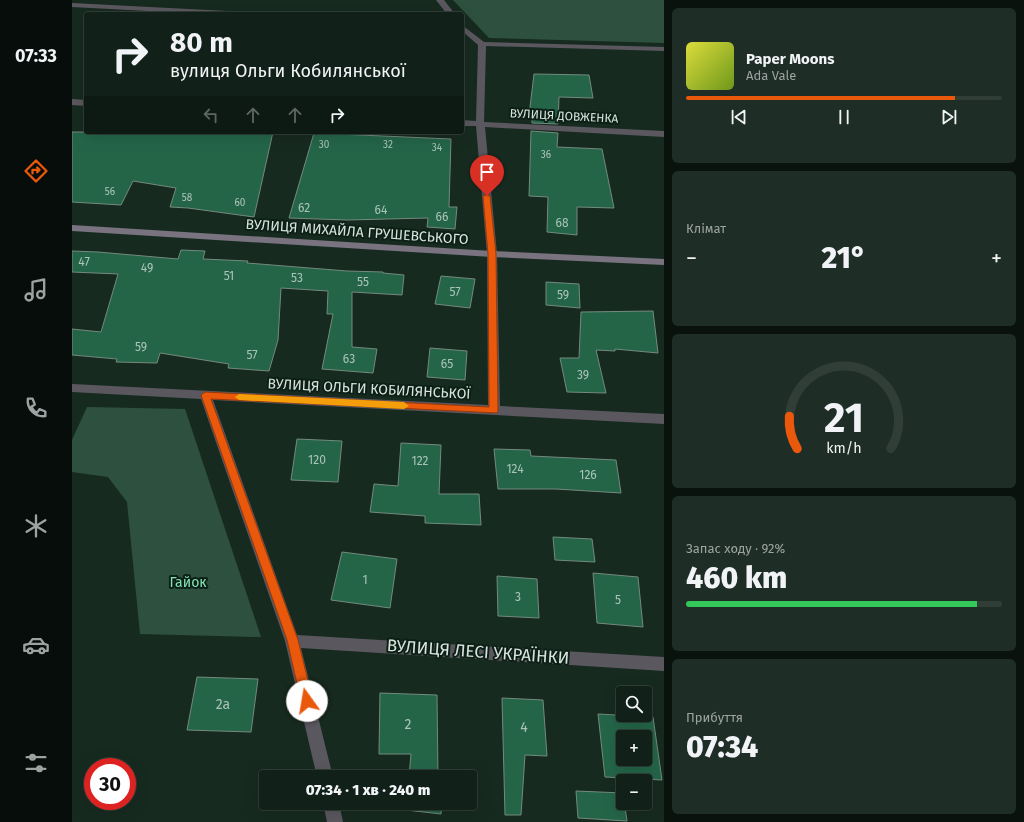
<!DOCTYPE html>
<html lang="uk">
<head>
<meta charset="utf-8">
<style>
  :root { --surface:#112018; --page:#1e2d25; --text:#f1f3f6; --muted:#9ca3a2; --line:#303e37; --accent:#ea580c }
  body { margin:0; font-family:"Fira Sans",sans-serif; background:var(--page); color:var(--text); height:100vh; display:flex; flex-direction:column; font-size:15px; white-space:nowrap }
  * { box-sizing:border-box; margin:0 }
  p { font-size:13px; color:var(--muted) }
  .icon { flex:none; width:22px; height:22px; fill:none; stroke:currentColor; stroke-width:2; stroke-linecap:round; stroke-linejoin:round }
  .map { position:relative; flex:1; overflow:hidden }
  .sheet { display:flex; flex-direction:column; gap:8px; padding:8px; background:#09120d; width:360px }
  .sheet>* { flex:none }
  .top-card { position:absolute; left:12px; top:12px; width:380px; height:122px; border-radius:4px; box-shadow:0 4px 16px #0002,0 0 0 1px var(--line); background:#112018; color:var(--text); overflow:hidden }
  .buttons { position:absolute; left:544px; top:686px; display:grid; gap:8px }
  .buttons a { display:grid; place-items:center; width:36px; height:36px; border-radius:4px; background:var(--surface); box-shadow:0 4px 16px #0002,0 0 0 1px var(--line); font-size:20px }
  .speed { position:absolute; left:12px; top:758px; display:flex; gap:8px; font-size:20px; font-weight:700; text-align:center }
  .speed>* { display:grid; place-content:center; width:52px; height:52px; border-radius:50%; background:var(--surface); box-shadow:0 4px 16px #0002,0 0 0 1px var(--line); line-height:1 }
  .speed .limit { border:6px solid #d22; background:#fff; color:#111 }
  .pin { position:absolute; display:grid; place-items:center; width:34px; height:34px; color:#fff; margin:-41px -17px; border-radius:50% 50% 50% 0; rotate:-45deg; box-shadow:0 0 4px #0007 }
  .pin .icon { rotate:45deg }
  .me { position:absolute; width:44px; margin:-22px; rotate:347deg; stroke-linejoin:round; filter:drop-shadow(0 0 3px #0008) }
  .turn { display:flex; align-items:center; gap:14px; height:84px; padding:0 20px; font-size:18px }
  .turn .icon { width:52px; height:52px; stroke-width:2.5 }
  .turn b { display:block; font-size:28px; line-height:34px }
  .lanes { display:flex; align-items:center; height:38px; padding:0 20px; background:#0003; justify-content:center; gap:20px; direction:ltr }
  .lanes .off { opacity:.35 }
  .big { font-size:30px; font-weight:800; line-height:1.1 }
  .sheet .widget { flex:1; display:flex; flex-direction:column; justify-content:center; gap:6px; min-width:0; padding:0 14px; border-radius:6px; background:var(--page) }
  .sheet .dial { align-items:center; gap:0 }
  .dial svg { height:104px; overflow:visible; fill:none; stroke:var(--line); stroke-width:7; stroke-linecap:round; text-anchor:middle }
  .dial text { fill:var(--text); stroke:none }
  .song { display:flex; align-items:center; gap:12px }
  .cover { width:48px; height:48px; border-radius:6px; background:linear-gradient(135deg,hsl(60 70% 55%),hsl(80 70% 35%)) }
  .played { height:4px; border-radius:2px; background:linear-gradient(90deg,var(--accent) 85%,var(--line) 85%) }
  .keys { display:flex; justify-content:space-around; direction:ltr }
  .heat { display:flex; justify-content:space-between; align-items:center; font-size:22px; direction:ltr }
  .charge { height:6px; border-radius:3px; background:linear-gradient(90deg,#34c759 92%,var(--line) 0) }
  .trip { position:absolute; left:187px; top:770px; width:218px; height:40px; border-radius:4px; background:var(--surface); box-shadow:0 4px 16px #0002,0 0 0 1px var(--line); font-weight:800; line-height:40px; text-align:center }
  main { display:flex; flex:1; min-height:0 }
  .menu { display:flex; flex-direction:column; width:72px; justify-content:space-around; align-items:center; background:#070d0a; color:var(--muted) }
  .menu .icon { width:28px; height:28px }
  .menu .active { color:var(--accent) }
  .menu b { font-size:18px; color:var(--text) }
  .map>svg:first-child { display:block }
  .green { fill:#2e513f }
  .building { fill:#246548; stroke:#748a7e; fill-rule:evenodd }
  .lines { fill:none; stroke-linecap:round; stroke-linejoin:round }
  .street { fill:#5b575f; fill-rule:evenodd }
  .secondary { fill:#79737f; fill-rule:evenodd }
  .route { fill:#ea580c; stroke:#983908 }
  .slow { fill:#f59e0b }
  .labels { text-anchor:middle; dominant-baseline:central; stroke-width:4; stroke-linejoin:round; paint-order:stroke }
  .far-number-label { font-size:10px; fill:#abc4b8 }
  .far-street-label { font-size:12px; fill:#d8e4dd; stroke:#0d2017 }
  .number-label { font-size:12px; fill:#abc4b8 }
  .street-label { font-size:14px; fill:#d8e4dd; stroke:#0d2017 }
  .park-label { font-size:14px; fill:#84e1b3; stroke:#0d2017 }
  .near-number-label { font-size:14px; fill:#abc4b8 }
  .near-street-label { font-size:17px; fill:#d8e4dd; stroke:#0d2017 }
</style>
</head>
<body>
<main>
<nav class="menu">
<b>07:33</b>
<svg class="icon active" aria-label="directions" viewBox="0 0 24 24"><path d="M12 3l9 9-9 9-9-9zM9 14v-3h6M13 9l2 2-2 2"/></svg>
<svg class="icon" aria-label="music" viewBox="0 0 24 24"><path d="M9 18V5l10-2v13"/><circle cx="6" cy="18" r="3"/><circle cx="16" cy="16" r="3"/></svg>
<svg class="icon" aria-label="phone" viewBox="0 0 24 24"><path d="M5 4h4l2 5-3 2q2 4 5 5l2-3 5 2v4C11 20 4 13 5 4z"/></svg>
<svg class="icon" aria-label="climate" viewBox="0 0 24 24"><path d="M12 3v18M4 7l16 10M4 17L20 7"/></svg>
<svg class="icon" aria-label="car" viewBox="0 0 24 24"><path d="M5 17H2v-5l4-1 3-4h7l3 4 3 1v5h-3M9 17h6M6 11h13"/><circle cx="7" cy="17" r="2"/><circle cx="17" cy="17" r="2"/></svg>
<svg class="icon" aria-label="filters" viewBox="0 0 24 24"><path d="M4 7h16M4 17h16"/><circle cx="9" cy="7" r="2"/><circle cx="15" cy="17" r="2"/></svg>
</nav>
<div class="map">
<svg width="592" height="822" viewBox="0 0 592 822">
  <rect width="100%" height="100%" fill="#172a20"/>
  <path class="green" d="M 381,0 L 592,0 L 592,43 L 417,38 Z
    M 15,407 L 113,409 L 189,637 L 68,634 L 55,502 L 36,477 L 0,472 L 0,440 Z"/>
  <path class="building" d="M 462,74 L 517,75 L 521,98 L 487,97 L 486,124 L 460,123 L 460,115 L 457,115 Z
    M 459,131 L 486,133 L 485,147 L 530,149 L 542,208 L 505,207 L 505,235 L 475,232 L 476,197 L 457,196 Z
    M 0,132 L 201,132 L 182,217 L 116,208 L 98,207 L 104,188 L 61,181 L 49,205 L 0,202 Z
    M 242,133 L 379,139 L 377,207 L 385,207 L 383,229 L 355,227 L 356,218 L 275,220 L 217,218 Z
    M 109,250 L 133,251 L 131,259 L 176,261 L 175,263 L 275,271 L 311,272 L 311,273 L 332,275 L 330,295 L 280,292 L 280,347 L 305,349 L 301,373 L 250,369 L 261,314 L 255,314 L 256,291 L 209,288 L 206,340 L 197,371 L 156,368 L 157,364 L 88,353 L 85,363 L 44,362 L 45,359 L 0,355 L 0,329 L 29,332 L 46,274 L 0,272 L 0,251 L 26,252 L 106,259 Z
    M 369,276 L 403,279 L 398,308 L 363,304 Z
    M 474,282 L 507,284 L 508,308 L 474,305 Z
    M 581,311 L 586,353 L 543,349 L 543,351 L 524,350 L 534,393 L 495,392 L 488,358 L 507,358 L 509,312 Z
    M 358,348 L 395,351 L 393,380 L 355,377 Z
    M 225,439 L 270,441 L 266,482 L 219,480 Z
    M 329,443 L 369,445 L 367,494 L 407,494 L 409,525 L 353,523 L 353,516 L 298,512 L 302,484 L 326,486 Z
    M 422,449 L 458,450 L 459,456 L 544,460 L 549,493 L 484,489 L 426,489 Z
    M 481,537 L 520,539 L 523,562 L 483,560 Z
    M 270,552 L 325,559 L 318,608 L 259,600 Z
    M 521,573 L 566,577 L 571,627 L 525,623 Z
    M 425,576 L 465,579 L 467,618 L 426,616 Z
    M 125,677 L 186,679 L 179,732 L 115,730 Z
    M 308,693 L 365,695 L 366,777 L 367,777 L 337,777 L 339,754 L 307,754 Z
    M 430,698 L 471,700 L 475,756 L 453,755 L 449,815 L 433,815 Z
    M 526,714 L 581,717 L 590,780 L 533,777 ZM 551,737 L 573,737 L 573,759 L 551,759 Z
    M 504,791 L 551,793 L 555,821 L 506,818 Z
    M 334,803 L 370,803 L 369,814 L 334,810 Z"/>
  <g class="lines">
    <path class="street" d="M 364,0 L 372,0 L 383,14 L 375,14 Z
      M 0,3 L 175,12 L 179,14 L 132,14 L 0,7 Z
      M 390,25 L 412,42 L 592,47 L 592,51 L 414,46 L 412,122 L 592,131 L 592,137 L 413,127 L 425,254 L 428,406 L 592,414 L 592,424 L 141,400 L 225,635 L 592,657 L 592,671 L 229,648 L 261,777 L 245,777 L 213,641 L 129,399 L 0,392 L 0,384 L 416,405 L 415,254 L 404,126 L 390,126 L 390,120 L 404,121 L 406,45 L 390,31 Z
      M 0,99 L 14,100 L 14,106 L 0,105 Z
      M 251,803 L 267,803 L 271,822 L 255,822 Z"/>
    <path class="secondary" d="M 0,225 L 420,251 L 592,259 L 592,265 L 420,257 L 0,231 Z"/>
  </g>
  <path class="route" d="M 415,194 L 418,196 L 424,254 L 426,410 L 425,413 L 139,399 L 226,640 L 241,701 L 239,705 L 235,707 L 231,705 L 229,701 L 215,640 L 129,395 L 133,392 L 417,407 L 416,254 L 411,196 Z"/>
  <path class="slow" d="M 167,394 L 332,402 L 337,406 L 332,409 L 167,400 L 163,397 Z"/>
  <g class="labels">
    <g class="far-number-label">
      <text x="252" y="145">30</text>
      <text x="316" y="145">32</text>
      <text x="365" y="148">34</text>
      <text x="474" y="155">36</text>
      <text x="38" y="192">56</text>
      <text x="115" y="198">58</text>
      <text x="168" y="203">60</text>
    </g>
    <g class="far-street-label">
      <text transform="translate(492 116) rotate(3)">ВУЛИЦЯ ДОВЖЕНКА</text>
    </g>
    <g class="number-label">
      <text x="232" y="208">62</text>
      <text x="309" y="210">64</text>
      <text x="370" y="217">66</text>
      <text x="490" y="223">68</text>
      <text x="12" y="262">47</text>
      <text x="75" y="268">49</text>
      <text x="157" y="276">51</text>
      <text x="225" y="278">53</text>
      <text x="291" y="282">55</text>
      <text x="383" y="292">57</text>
      <text x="491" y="295">59</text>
      <text x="69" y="347">59</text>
      <text x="180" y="355">57</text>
      <text x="277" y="359">63</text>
      <text x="375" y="364">65</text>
      <text x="511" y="375">39</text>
      <text x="245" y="460">120</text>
      <text x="348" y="461">122</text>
      <text x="443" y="469">124</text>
      <text x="516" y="475">126</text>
      <text x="293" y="580">1</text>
      <text x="446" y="597">3</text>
      <text x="546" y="600">5</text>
    </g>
    <g class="street-label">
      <text transform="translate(285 232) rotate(4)">ВУЛИЦЯ МИХАЙЛА ГРУШЕВСЬКОГО</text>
      <text transform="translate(297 389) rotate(3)">ВУЛИЦЯ ОЛЬГИ КОБИЛЯНСЬКОЇ</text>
    </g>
    <g class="park-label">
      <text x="116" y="582">Гайок</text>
    </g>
    <g class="near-number-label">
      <text x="151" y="704">2а</text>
      <text x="336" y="724">2</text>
      <text x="452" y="727">4</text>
    </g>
    <g class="near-street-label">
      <text transform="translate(406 652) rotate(4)">ВУЛИЦЯ ЛЕСІ УКРАЇНКИ</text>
    </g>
  </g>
</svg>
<div class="buttons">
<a><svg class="icon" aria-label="search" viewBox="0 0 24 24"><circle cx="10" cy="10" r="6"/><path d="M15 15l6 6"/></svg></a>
<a>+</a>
<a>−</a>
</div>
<div class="speed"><div class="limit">30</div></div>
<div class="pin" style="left:415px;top:196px;background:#d93025"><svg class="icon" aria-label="arrive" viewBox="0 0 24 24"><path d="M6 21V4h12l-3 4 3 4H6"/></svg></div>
<svg class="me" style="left:235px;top:701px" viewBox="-20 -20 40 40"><circle r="19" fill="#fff"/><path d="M0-13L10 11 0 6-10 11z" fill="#ea580c"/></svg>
<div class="trip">07:34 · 1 хв · 240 m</div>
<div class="top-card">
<div class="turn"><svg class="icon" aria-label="right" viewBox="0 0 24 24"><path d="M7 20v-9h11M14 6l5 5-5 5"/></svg><div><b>80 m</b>вулиця Ольги Кобилянської</div></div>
<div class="lanes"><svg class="icon off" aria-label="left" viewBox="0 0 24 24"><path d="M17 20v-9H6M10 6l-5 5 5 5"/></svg><svg class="icon off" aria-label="ahead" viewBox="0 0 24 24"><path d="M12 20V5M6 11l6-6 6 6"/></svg><svg class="icon off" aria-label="ahead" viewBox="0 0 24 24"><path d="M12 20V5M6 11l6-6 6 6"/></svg><svg class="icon" aria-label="right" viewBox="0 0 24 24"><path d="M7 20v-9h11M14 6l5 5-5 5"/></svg></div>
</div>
</div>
<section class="sheet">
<div class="widget">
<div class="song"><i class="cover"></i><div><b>Paper Moons</b><p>Ada Vale</p></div></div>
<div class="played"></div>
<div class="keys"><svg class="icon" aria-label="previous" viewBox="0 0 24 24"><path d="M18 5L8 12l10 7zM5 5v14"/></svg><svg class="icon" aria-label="pause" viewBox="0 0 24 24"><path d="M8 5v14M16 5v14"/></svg><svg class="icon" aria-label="next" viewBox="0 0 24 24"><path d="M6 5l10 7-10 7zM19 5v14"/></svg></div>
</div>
<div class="widget"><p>Клімат</p>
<div class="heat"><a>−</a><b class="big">21°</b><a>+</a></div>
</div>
<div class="widget dial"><svg viewBox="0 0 100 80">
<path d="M14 69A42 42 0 1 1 86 69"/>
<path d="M14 69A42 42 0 0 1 8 44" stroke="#ea580c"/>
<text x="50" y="56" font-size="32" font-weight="700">21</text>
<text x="50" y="72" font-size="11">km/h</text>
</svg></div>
<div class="widget"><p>Запас ходу · 92%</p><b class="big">460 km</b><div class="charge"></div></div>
<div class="widget"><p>Прибуття</p><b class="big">07:34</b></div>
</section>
</main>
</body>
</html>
